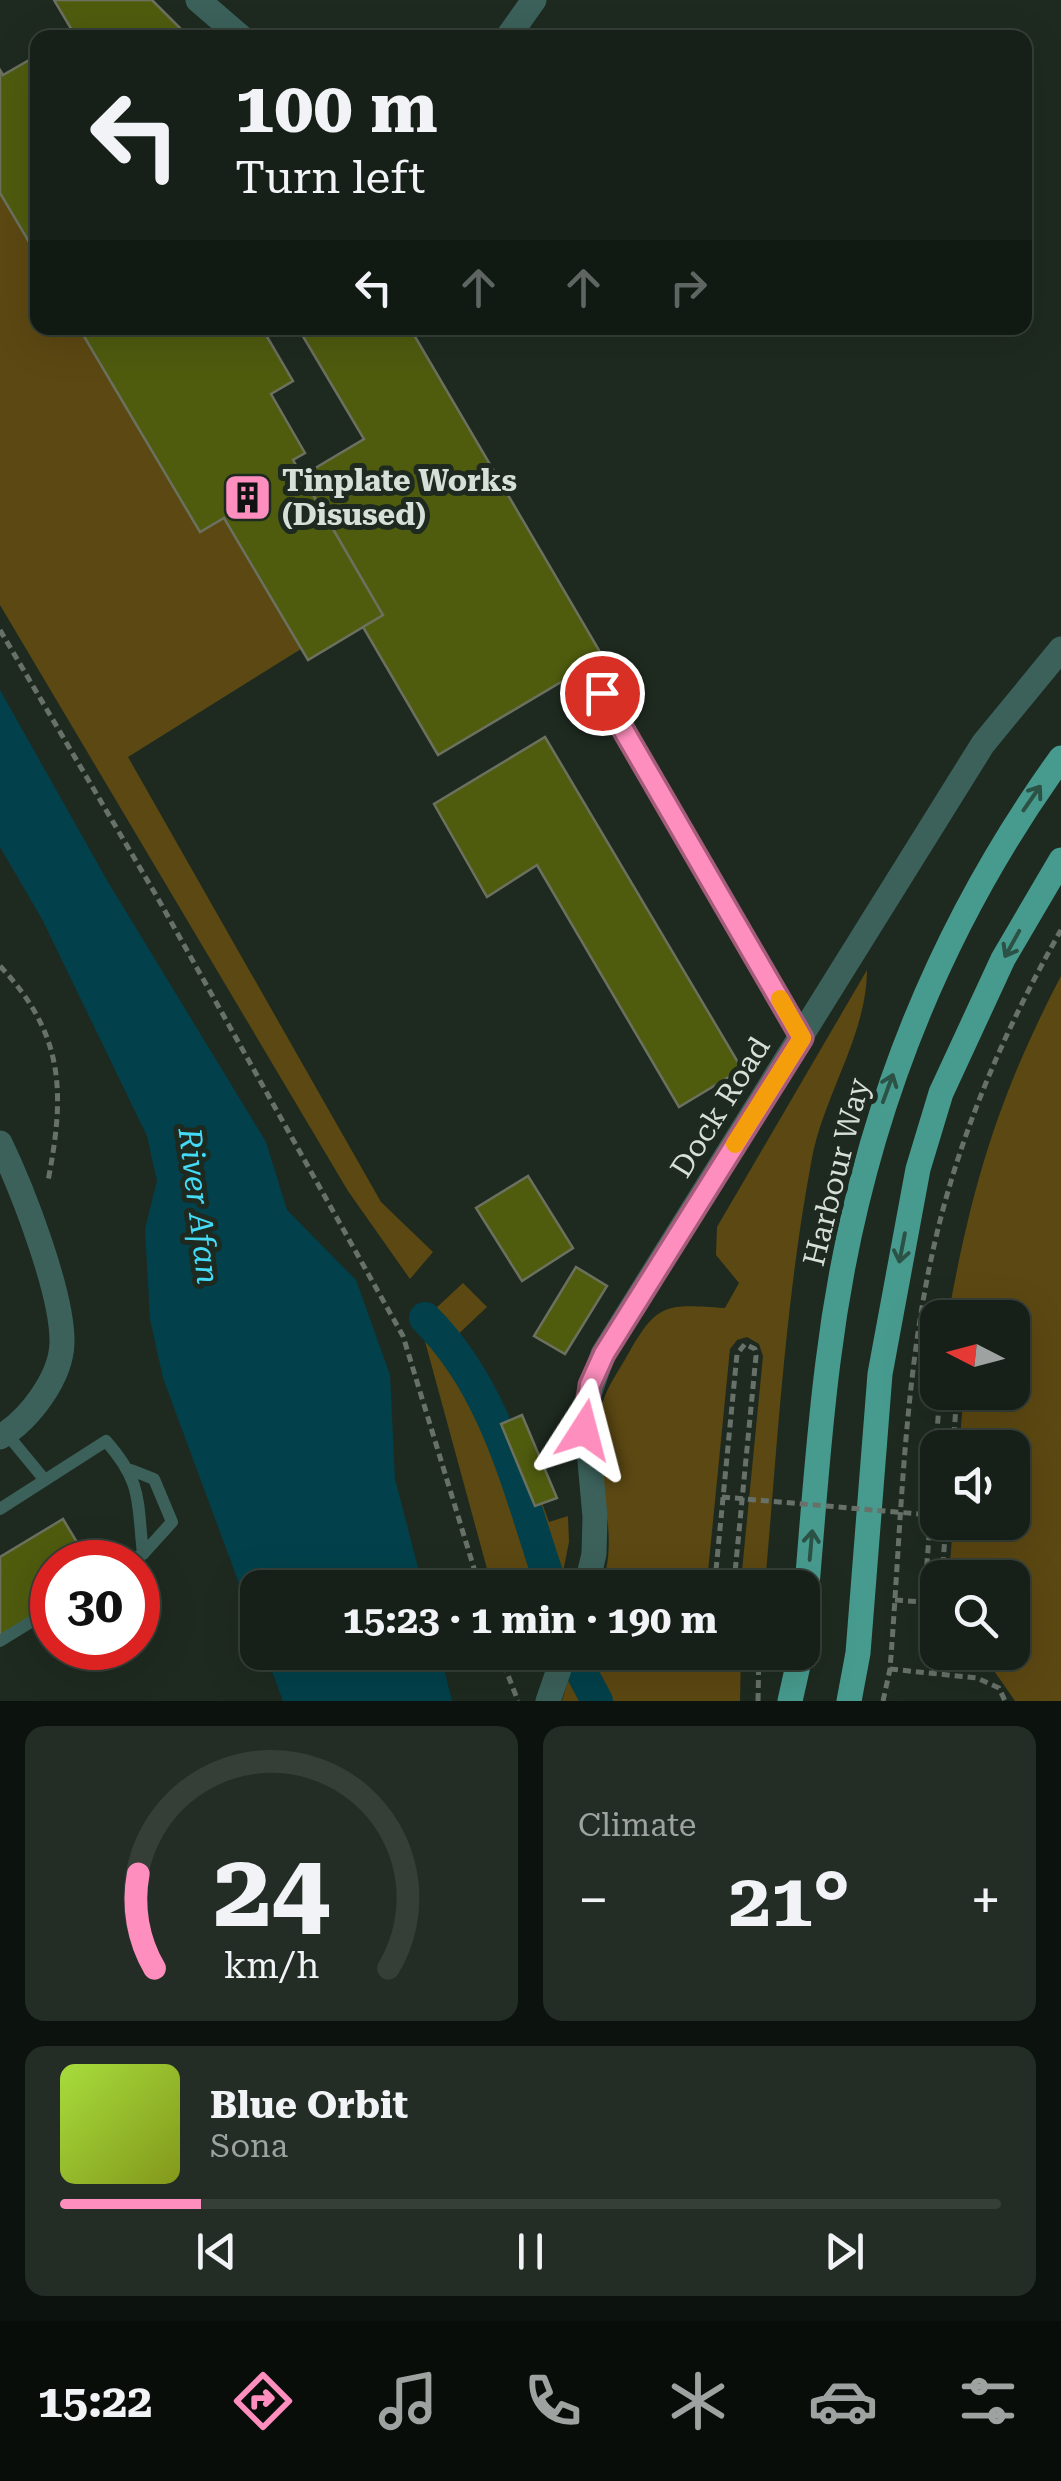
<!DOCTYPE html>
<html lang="en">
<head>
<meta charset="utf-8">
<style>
  :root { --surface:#162018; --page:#232d25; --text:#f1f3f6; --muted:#9ea3a2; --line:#353e37; --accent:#fe8ebd }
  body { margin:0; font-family:"Roboto Serif",serif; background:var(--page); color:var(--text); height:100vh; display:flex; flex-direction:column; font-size:38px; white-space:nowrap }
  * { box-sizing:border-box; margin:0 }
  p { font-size:32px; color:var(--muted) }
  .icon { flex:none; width:55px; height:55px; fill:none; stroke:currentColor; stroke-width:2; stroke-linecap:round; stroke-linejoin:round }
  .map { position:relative; height:1701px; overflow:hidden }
  .side { display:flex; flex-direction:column; gap:25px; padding:25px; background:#0c120d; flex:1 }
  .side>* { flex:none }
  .banner { position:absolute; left:30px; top:30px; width:1002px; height:305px; border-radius:20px; box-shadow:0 10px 40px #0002,0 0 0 2px var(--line); background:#162018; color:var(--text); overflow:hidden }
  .needle { width:65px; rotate:276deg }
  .tools { position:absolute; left:920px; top:1300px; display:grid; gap:20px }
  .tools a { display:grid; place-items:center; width:110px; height:110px; border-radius:20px; background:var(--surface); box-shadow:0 10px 40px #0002,0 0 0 2px var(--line); font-size:50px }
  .speed { position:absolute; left:30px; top:1540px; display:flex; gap:20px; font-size:50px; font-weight:700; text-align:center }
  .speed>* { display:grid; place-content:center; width:130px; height:130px; border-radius:50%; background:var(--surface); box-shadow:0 10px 40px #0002,0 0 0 2px var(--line); line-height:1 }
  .speed .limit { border:15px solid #d22; background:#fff; color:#111 }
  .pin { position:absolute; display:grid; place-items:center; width:85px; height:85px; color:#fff; margin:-42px; border:5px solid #fff; border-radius:50%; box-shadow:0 2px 10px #0007 }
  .me { position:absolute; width:110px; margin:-55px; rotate:9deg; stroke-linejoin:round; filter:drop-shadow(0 0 8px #0008) }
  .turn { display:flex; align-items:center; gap:35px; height:210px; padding:0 40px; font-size:45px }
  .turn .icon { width:130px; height:130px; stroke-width:2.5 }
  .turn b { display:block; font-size:70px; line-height:85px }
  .lanes { display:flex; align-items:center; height:95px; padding:0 40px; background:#0003; justify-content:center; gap:50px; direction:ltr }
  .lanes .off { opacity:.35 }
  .big { font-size:75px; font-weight:700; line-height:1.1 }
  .side .card { flex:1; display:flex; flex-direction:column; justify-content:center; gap:15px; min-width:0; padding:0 35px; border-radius:20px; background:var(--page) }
  .side .dial { align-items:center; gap:0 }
  .dial svg { height:260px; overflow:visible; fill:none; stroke:var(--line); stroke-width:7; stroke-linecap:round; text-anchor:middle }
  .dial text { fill:var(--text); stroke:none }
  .song { display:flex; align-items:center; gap:30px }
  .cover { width:120px; height:120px; border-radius:15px; background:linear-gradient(135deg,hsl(80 70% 55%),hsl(70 70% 35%)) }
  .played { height:10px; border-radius:5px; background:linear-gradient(90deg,var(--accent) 15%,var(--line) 15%) }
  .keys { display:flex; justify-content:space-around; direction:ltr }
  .heat { display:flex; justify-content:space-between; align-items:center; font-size:55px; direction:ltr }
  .side .tiles { flex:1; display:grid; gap:25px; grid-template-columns:1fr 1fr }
  .card:last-child { grid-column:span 2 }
  .trip { position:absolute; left:240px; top:1570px; width:580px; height:100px; border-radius:20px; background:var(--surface); box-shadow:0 10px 40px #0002,0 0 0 2px var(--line); font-weight:700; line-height:100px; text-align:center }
  .menu { display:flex; height:160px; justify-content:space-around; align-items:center; background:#090d0a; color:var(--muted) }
  .menu .icon { width:70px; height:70px }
  .menu .on { color:var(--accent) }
  .menu b { font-size:45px; color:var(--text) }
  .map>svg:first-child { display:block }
  .green { fill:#5c4812 }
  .water { fill:#02414b }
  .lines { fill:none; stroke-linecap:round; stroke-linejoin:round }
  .canal { stroke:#02414b; stroke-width:32 }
  .building { fill:#4f5c0e; stroke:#6b705f; stroke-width:2.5 }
  .path { stroke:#677169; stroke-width:5; stroke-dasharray:8 5; stroke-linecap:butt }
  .lane { stroke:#3b615a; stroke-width:12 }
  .street { stroke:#3b615a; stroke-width:25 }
  .primary { stroke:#479b8e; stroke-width:25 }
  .path-bridge { stroke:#677169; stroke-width:5; stroke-dasharray:8 5; stroke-linecap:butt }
  .oneway { stroke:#2c5246 }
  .route-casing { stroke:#a55c7b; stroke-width:25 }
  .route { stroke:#fe8ebd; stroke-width:18 }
  .slow { stroke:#f59e0b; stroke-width:18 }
  .labels { text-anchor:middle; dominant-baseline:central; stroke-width:10; stroke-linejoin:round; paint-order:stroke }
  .poi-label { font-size:30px; font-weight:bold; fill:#d7dfd9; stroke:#1e2a20; text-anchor:start }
  .street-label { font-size:30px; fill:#d7dfd9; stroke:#1e2a20 }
  .water-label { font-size:32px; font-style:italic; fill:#44dbf7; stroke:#1e2a20 }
</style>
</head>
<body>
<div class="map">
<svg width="1061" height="1701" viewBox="0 0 1061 1701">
  <rect width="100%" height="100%" fill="#1e2a20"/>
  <path class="green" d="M 0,193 L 37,257 L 38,328 L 79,328 L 200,532 L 224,518 L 301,649 L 128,757 L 381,1202 L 433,1252 L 410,1279 L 348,1191 L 0,605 Z
    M 867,970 C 867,1034 824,1095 812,1158 C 786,1295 778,1435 766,1573 L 742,1571 L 763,1356 L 759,1344 L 747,1337 L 737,1340 L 730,1349 L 707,1582 L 724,1587 L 601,1588 C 624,1526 587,1466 602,1404 C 607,1387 618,1372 627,1356 C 657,1302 665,1304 725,1308 L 739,1283 L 716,1255 L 717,1227 Z
    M 1061,976 L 1061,1701 L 1015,1701 L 990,1665 L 944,1653 L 1012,1652 L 1012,1578 L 949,1577 L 953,1523 L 1012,1522 L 1012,1448 L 959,1447 L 964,1393 L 1012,1392 L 1012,1318 L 948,1317 C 972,1185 998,1097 1061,976 Z
    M 463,1283 L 487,1307 L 452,1340 L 487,1392 L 535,1506 L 542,1503 L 549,1522 L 568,1516 L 569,1542 L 560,1587 L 492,1587 L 420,1323 Z
    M 576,1653 L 741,1653 L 740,1701 L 562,1701 Z"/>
  <path class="water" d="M 0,690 L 108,882 L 266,1142 L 287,1210 L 356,1280 L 390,1375 L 395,1479 L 423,1587 L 258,1588 L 257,1632 L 163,1378 L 150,1319 L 145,1229 L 157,1181 L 147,1136 L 42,919 L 0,847 Z
    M 265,1653 L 440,1653 L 452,1701 L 283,1701 Z"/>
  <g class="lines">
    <path class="canal" d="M 425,1318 C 498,1390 519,1493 552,1588
      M 574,1658 L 597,1701"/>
  </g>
  <path class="building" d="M 54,0 L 152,0 L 190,38 L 86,38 L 83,33 L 76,37 Z
    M 38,55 L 38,257 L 0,193 L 0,70 L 3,75 Z
    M 79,328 L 262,328 L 293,381 L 271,394 L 305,453 L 293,460 L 383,615 L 308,660 L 224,518 L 200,532 Z
    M 298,328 L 410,328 L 603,657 L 438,755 L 363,627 L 383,615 L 302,476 L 364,439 Z
    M 545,737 L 742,1069 L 679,1107 L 537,865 L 487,897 L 434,804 Z
    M 528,1176 L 573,1248 L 522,1281 L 476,1208 Z
    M 576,1267 L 607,1286 L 565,1354 L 534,1336 Z
    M 522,1415 L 557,1498 L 535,1506 L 501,1424 Z
    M 63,1519 L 87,1559 L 110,1545 L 120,1562 L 52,1562 L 52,1604 L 0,1636 L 0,1557 Z"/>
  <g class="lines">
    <path class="path" d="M 0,630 L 156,895 L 403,1336 L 480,1588
      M 0,966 C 65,1035 65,1093 48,1181
      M 953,1448 L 957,1392
      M 942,1578 L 946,1522
      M 734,1583 L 756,1356 L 755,1349 L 745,1344 L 737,1354 L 716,1570 L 719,1579 L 739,1588
      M 895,1600 L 924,1602 L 940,1392
      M 499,1652 L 518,1701
      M 890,1669 L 977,1678 L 999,1688 L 1005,1701
      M 934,1671 L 938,1627
      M 758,1701 L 759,1652
      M 883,1701 L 890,1669 C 902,1519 903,1363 941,1217 C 967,1116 1010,1020 1061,930"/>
    <path class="lane" d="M 602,693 L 802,1037
      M 6,1433 L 44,1479
      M 131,1470 L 154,1479 L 172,1522 L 143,1554
      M 0,1509 L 106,1441 C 143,1483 137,1501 143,1554 L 128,1562
      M 0,1641 L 52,1609"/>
    <path class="street" d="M 198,0 L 242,38
      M 507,38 L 534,0
      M 0,1143 C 22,1189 63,1293 62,1343 C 61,1378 29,1420 0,1437
      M 586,1588 L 594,1554 L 595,1517 L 585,1406 L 603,1354 L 983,744 L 1061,649
      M 548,1701 L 565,1652"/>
    <path class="primary" d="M 802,1642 C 811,1549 816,1455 828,1362 C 855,1141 931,938 1061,758
      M 790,1701 L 801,1652
      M 849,1701 L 858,1653 L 880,1374 L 918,1169 L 941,1093 L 1003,959 L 1061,860"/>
    <path class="path-bridge" d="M 722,1497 L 931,1515"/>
  </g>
  <defs><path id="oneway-shaft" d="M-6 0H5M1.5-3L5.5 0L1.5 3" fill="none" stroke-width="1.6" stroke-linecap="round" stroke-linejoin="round" transform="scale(2.5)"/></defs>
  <g class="oneway">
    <use href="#oneway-shaft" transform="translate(1032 798) rotate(-55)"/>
    <use href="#oneway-shaft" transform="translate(1012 944) rotate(119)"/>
    <use href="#oneway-shaft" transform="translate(888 1088) rotate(-70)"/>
    <use href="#oneway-shaft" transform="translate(902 1248) rotate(101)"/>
    <use href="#oneway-shaft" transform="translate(811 1545) rotate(-85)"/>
  </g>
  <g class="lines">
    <defs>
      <path id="route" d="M 584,1430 L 590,1385 L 604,1354 L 802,1038 L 602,693"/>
    </defs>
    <use href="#route" class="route-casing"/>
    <use href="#route" class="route"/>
    <path class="slow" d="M 735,1144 L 802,1038 L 780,999"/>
  </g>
  <defs>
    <symbol id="building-square" viewBox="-11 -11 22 22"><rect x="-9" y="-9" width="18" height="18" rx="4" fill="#fe8ebd" stroke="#1e2a20"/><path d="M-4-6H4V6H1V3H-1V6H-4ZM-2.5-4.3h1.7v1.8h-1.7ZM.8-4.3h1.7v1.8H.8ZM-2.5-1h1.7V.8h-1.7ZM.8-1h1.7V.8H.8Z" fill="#111"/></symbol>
  </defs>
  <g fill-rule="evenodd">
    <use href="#building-square" x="220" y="470" width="55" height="55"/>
  </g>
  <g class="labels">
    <g class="poi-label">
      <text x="282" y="480">Tinplate Works<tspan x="282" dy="34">(Disused)</tspan></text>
    </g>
    <g class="street-label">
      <text transform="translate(720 1107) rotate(-58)">Dock Road</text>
      <text transform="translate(836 1172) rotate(-76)">Harbour Way</text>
    </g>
    <g class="water-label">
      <text transform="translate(199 1206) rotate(83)">River Afan</text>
    </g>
  </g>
</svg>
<div class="tools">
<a><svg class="needle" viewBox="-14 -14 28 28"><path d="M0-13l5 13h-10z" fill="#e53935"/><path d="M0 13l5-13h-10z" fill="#9ea3a2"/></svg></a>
<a><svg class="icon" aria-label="sound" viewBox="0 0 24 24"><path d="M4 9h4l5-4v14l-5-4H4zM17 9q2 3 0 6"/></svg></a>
<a><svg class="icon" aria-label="search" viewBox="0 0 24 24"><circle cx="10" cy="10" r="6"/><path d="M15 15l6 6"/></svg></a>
</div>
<div class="speed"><div class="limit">30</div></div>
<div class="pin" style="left:602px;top:693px;background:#d93025"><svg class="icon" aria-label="arrive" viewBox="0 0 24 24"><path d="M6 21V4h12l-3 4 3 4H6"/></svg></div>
<svg class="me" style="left:584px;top:1430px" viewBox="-20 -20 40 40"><path d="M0-17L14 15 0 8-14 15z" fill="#fe8ebd" stroke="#fff" stroke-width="4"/></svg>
<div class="trip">15:23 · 1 min · 190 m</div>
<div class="banner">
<div class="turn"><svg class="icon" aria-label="left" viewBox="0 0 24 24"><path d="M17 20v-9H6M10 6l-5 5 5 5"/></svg><div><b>100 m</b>Turn left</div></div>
<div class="lanes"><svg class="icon" aria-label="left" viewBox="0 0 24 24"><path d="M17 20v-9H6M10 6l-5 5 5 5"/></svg><svg class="icon off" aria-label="ahead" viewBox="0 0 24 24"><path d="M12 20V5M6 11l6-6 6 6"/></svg><svg class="icon off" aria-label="ahead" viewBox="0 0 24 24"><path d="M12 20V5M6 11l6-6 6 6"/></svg><svg class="icon off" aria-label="right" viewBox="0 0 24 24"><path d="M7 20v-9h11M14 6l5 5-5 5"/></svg></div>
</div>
</div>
<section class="side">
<div class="tiles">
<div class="card dial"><svg viewBox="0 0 100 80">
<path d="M14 69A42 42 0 1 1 86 69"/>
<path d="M14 69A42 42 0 0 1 9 40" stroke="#fe8ebd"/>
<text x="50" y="56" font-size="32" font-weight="700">24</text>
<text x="50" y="72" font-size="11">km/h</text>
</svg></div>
<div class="card"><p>Climate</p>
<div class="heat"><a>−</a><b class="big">21°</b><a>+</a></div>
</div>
<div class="card">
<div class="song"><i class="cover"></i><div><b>Blue Orbit</b><p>Sona</p></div></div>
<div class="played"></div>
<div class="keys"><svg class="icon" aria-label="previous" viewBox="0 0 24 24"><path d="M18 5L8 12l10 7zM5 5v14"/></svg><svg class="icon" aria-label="pause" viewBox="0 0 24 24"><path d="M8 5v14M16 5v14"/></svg><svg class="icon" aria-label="next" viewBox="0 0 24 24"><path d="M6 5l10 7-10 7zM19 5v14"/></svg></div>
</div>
</div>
</section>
<nav class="menu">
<b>15:22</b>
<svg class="icon on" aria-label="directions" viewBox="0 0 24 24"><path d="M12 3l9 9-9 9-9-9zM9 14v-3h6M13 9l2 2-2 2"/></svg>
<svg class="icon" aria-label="music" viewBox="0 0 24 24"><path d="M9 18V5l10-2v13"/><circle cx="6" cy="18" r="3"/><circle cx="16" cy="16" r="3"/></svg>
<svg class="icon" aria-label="phone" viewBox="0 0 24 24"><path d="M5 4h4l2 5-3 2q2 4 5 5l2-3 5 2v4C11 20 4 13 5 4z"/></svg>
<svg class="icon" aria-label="climate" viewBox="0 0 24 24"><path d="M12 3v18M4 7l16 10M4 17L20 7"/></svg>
<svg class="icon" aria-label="car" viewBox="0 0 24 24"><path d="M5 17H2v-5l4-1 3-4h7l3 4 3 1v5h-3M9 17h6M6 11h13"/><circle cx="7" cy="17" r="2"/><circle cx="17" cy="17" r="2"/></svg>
<svg class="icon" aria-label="filters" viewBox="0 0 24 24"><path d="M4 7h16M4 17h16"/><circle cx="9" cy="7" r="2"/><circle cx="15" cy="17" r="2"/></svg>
</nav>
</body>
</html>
